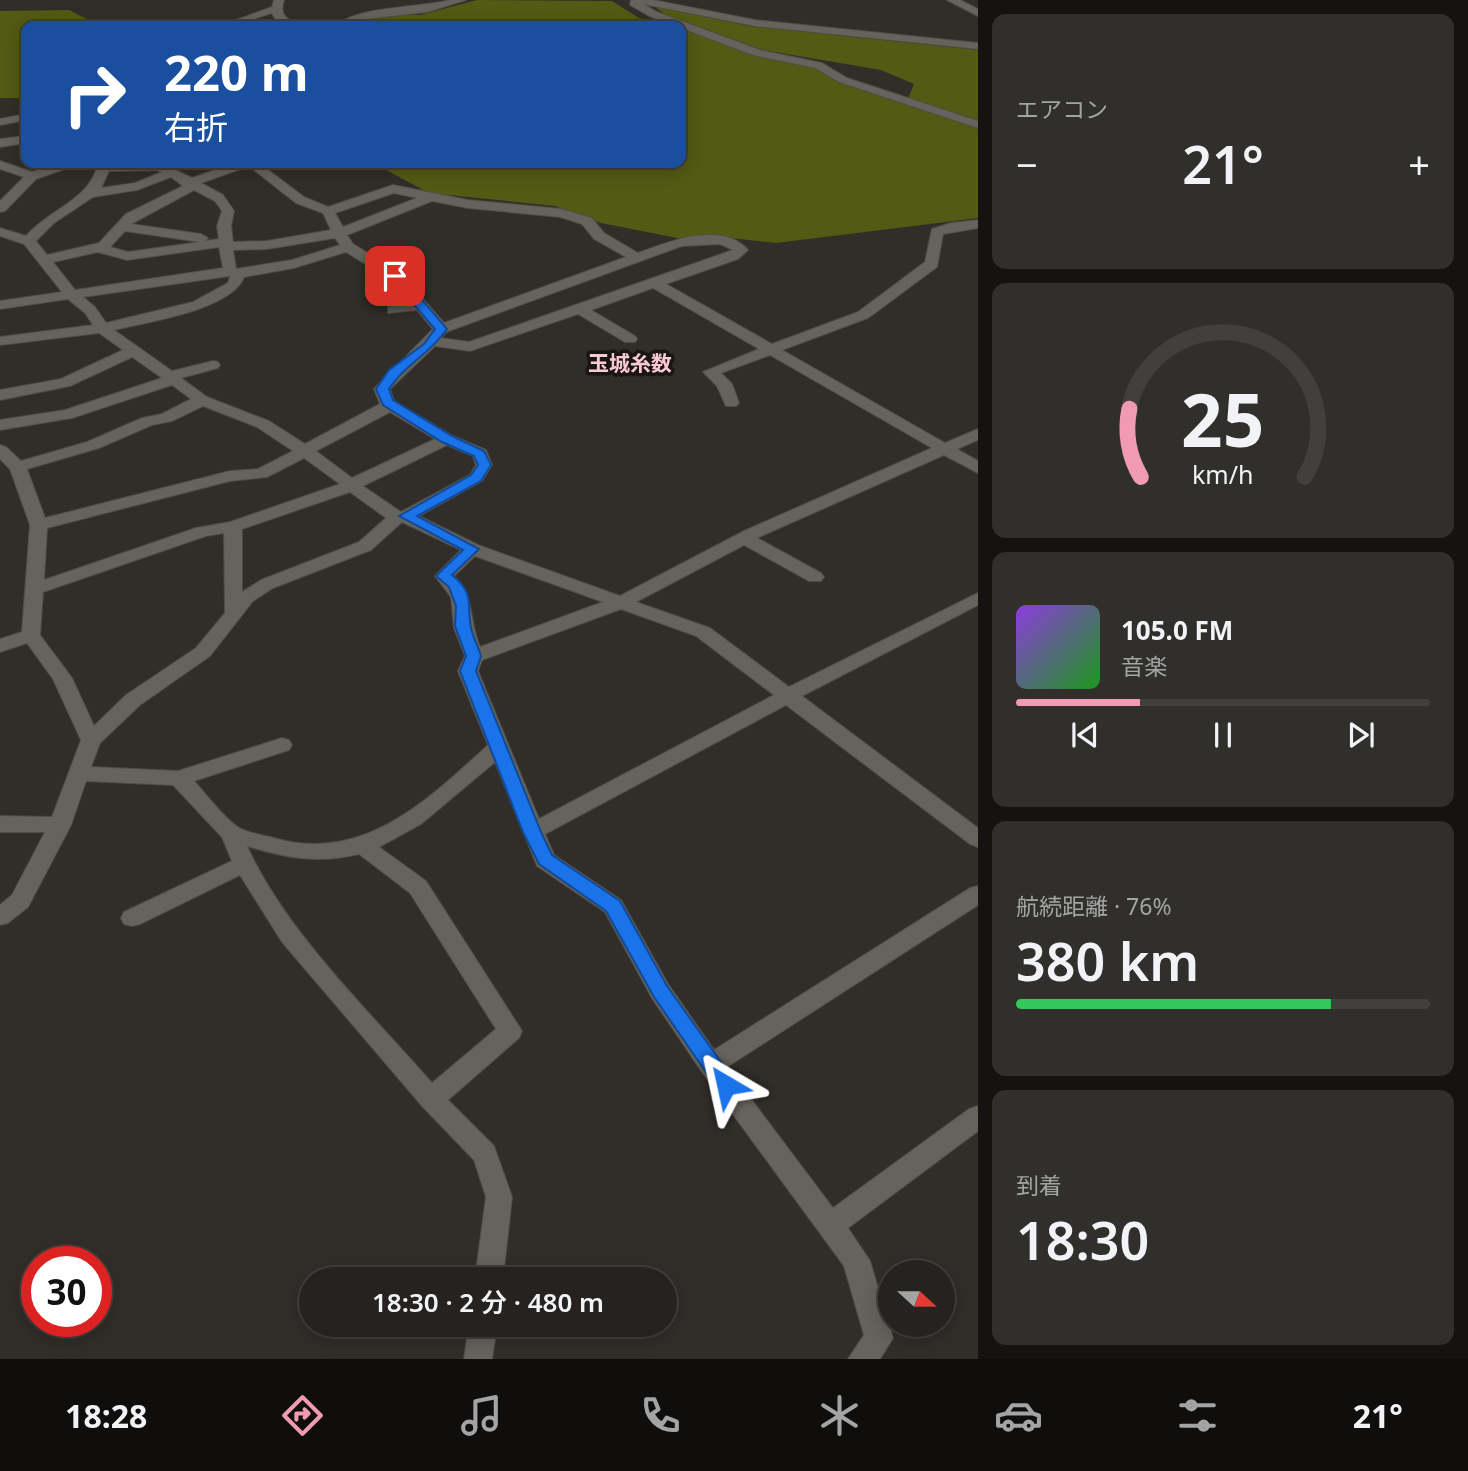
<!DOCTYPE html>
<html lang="ja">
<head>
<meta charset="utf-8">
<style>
  :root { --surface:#25221f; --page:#312f2c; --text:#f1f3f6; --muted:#a3a4a4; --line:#423f3d; --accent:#f19ab3 }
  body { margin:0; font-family:"Noto Sans","Noto Sans JP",sans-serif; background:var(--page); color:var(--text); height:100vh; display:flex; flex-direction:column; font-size:26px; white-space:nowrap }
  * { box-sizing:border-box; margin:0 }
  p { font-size:23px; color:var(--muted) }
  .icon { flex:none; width:38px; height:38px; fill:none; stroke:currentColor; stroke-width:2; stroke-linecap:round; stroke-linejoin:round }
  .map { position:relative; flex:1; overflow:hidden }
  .sheet { display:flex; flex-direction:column; gap:14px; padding:14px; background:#141311; width:490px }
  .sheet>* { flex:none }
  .hud { position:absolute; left:21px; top:21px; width:665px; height:147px; border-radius:14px; box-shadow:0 4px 18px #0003,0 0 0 2px var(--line); background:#1a4fa0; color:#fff; overflow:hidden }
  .needle { width:46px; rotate:111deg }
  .fabs { position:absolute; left:878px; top:1260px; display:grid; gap:14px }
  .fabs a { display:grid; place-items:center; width:77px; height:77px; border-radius:50%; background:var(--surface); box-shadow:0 4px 18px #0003,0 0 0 2px var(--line); font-size:35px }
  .speed { position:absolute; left:21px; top:1246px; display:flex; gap:14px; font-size:35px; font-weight:700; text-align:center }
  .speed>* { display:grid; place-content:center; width:91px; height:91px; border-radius:50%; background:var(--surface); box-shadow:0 4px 18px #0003,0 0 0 2px var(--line); line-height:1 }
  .speed .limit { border:10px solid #d22; background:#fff; color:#111 }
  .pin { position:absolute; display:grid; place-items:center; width:60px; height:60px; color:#fff; margin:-30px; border-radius:14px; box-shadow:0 4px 10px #0006 }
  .me { position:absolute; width:77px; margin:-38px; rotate:324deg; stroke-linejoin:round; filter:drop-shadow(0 0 5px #0008) }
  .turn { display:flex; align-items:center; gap:24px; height:147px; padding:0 28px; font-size:32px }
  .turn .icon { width:91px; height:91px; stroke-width:2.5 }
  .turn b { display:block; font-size:49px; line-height:60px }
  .big { font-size:52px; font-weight:600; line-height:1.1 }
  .sheet .card { flex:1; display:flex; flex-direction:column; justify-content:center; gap:10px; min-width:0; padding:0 24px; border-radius:14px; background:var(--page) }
  .sheet .dial { align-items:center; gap:0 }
  .dial svg { height:182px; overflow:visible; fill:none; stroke:var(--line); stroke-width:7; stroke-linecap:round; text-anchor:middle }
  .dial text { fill:var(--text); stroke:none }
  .song { display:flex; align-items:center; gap:21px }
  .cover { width:84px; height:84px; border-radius:10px; background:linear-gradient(135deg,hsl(270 70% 55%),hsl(120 70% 35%)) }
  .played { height:7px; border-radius:4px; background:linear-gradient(90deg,var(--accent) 30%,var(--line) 30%) }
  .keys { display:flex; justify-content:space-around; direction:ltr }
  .heat { display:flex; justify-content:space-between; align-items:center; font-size:38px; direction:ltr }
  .charge { height:10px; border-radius:5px; background:linear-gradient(90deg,#34c759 76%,var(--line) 0) }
  .trip { position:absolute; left:299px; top:1267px; width:378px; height:70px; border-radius:35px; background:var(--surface); box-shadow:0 4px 18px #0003,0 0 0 2px var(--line); font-weight:600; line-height:70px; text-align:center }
  .tabs { display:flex; height:112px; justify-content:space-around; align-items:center; background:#0f0e0c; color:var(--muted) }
  .tabs .icon { width:49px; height:49px }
  .tabs .on { color:var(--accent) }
  .tabs b { font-size:32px; color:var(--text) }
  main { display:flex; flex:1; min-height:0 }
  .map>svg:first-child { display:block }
  .forest { fill:#535a13 }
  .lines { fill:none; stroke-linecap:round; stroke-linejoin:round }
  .minor-casing { stroke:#4f4c47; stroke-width:2 }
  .minor { fill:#66625c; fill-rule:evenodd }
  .route { fill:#1a73e8; stroke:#114b97; stroke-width:2 }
  .labels { text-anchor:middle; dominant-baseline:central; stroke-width:7; stroke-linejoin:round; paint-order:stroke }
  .far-quarter-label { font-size:21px; font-weight:bold; fill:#fbc8d5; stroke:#181614 }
</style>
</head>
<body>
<main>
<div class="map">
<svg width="978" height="1359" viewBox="0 0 978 1359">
  <rect width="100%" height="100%" fill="#312d29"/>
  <path class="forest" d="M 477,0 L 612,1 L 639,18 L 673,26 L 359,26 L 351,23 L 394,14 L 420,15 Z
    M 654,6 L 749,26 L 978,50 L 978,120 L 908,99 L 914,84 L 881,70 L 763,50 L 666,15 Z
    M 69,10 L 101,26 L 26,26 L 26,98 L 0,98 L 0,11 Z
    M 681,28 L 741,51 L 813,66 L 838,82 L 978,128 L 978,218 L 776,243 L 714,236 L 682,239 L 601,223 L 555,206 L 429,193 L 373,163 L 681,163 Z"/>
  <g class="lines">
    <defs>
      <path id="minor" d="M 274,0 L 284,0 C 279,17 287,16 297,26 C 285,26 277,26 272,13 L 241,23 L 236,20 L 272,7 Z
        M 450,0 L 466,0 L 427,12 L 357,20 L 347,26 L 336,26 C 356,6 419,8 450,0 Z
        M 631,0 L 653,0 L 755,20 L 978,43 L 978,49 L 755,26 L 643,4 L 657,12 L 760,50 L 822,63 L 847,78 L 978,121 L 978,128 L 839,82 L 815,68 L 753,55 L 649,16 L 630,5 Z
        M 947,0 L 960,0 L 978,9 L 978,16 Z
        M 26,114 L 26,120 L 0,125 L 0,119 Z
        M 26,136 L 26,143 L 0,147 L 0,139 Z
        M 0,161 L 32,172 L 64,163 L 82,163 L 36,179 L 5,211 L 0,212 L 0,201 L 24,177 L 0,169 Z
        M 98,163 L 161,163 L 192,178 L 235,163 L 259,163 L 304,197 L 328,207 L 393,185 L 468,200 L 561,209 L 592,218 L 604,233 L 638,253 C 668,242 721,220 748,250 L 738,259 L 666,284 L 772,344 L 858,312 L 925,262 L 932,229 L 951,223 L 978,220 L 978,228 L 943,234 L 937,267 L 868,318 L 782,350 L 945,443 L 978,429 L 978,440 L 957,449 L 978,461 L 978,473 L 944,455 L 757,538 L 821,573 L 824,577 L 821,581 L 809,581 L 744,545 L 636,602 L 710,628 L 789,687 L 978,593 L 978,605 L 802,696 L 978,828 L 978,847 L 970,844 L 786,705 L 545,834 L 554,855 L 621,900 L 668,984 L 714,1050 L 970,888 L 978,886 L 978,905 L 727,1067 L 833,1208 L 969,1109 L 978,1106 L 978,1131 L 848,1228 L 870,1261 L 893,1338 L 880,1359 L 848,1359 L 864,1335 L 844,1266 L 702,1072 L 652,998 L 605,912 L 537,866 L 495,762 L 421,824 L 379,847 L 426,881 L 522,1031 L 519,1038 L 448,1100 L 494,1146 L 512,1197 L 503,1279 L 475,1279 L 486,1197 L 474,1160 L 422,1106 L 282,942 L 240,875 L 140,924 L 132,926 L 124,924 L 121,918 L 124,912 L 232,861 L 222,837 L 173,785 L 86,781 L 71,825 L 28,907 L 8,923 L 0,925 L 0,905 L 12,895 L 45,832 L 0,832 L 0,816 L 52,817 L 81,740 L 53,679 L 27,643 L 0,652 L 0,639 L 22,632 L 30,525 L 10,469 L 0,459 L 0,445 L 6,447 L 21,461 L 87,442 L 142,418 L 162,414 L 191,399 L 172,385 L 72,418 L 0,430 L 0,420 L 65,410 L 162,378 L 132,357 L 70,386 L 0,400 L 0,390 L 61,379 L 123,350 L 99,333 L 0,345 L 0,337 L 93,325 L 85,313 L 68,299 L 0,309 L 0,301 L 62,292 L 24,244 L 0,236 L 0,228 L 26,236 C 49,209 91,200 98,163 ZM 249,166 L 296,203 L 323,213 L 331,230 L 267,241 L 233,242 L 231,226 L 234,211 L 223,195 L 201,183 ZM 157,170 L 162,172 L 135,183 L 101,188 L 109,171 ZM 171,177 L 183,186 L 126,214 L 99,243 L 47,255 L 36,241 L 54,223 L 93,197 L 137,190 ZM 194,190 L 215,201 L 222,211 L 217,226 L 219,239 L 205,241 L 208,238 L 201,234 L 131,224 ZM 394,193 L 417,198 L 343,227 L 335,213 ZM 432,201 L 468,208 L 560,217 L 582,224 L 594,239 L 626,257 L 444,323 L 400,273 L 353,244 L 347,235 ZM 125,231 L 200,242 L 128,252 L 110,247 ZM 335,238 L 340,245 L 292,260 L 236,269 L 233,250 L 267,249 ZM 720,244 L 733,250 L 469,342 L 441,338 L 446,332 L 682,246 ZM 219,247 L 223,268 L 75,290 L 53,262 L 98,252 L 127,260 ZM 346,252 L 390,279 L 411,303 L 388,307 L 388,313 L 417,310 L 433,329 L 377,386 L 374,389 L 380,404 L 305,444 L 269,421 L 207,397 L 181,378 L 218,368 L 220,365 L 218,362 L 213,361 L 172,371 L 114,330 C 146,322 232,310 244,277 L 294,268 ZM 230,276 L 228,283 L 193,302 L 106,323 L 95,307 L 83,297 ZM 653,288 L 759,349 L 703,372 L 717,386 L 726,406 L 736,406 L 739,403 L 732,384 L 721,373 L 770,355 L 932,448 L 744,531 L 620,596 L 478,545 L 419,516 L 482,481 L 492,465 L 486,450 L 453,436 L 394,401 L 390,389 L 435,346 L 470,351 L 578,314 L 625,342 L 635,342 L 637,339 L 635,336 L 591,310 ZM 203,406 L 257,427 L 293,451 L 258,469 L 230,471 L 45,518 L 27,469 L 99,448 L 152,425 L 172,421 ZM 390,412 L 435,439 L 352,478 L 316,451 ZM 447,445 L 473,456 L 476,465 L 470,475 L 401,512 L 363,486 ZM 304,458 L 340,484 L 230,522 L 196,528 L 44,580 L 47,528 L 230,481 L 267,477 ZM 350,492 L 386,518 L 359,542 L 261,580 L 242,592 L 242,529 ZM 402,522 L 461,550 L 435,576 L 451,597 L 454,628 L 465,656 L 458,671 L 488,745 C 427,801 362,864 274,838 C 263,835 247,833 238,827 C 224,818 206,794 194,781 L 289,750 L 292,745 L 289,740 L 282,738 L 178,771 L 91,767 L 100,743 L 140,705 L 210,656 L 253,601 L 273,588 L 371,550 ZM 224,533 L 225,613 L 196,648 L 126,695 L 94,726 L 72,678 L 40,635 L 43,592 L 206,536 ZM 475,556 L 603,602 L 480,647 C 469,622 475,596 454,576 ZM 621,609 L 696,636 L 774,695 L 539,819 L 478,671 L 482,660 ZM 247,846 C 286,858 319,864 359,854 L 410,893 L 496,1029 L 432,1083 C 370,1012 286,932 247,846 Z
        M 469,1325 L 497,1325 L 492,1359 L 464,1359 Z"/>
    </defs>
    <use href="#minor" class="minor-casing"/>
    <use href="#minor" class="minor"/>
  </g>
  <path class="route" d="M 391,273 L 399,273 L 447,329 C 429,355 405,364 389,389 L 393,400 L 452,436 L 484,451 L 491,465 L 481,481 L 417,516 L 479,549 L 452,575 C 476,594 466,605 471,628 C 473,637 478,647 481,656 L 476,671 L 541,832 L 552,855 L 620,901 L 667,986 L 733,1079 L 736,1085 L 733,1091 L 726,1093 L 719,1091 L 654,997 L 606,911 L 539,864 L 523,832 L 460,671 L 466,656 L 455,626 L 456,606 L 449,587 L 436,576 L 463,550 L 399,516 L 471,475 L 478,465 L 474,456 L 442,442 L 383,405 L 376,389 L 389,370 L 424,344 L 435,329 L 391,278 Z"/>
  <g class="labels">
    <g class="far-quarter-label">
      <text x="630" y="363">玉城糸数</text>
    </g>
  </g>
</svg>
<div class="fabs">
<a><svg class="needle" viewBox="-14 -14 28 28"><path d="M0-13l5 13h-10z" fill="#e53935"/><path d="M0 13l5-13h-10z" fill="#a3a4a4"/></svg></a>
</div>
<div class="speed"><div class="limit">30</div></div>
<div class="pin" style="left:395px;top:276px;background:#d93025"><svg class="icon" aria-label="arrive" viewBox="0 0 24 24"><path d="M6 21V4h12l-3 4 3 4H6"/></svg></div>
<svg class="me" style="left:726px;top:1085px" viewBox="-20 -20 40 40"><path d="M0-17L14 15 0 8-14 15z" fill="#1a73e8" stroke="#fff" stroke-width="4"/></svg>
<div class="trip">18:30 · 2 分 · 480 m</div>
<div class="hud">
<div class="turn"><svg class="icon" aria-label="right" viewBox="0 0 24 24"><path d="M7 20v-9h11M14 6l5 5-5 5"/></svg><div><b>220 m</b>右折</div></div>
</div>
</div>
<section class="sheet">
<div class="card"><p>エアコン</p>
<div class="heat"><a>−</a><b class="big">21°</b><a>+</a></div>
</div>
<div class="card dial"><svg viewBox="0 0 100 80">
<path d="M14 69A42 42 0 1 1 86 69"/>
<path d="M14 69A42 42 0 0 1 9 39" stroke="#f19ab3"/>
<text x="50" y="56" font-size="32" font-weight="700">25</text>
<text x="50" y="72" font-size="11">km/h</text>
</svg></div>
<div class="card">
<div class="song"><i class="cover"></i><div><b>105.0 FM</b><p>音楽</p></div></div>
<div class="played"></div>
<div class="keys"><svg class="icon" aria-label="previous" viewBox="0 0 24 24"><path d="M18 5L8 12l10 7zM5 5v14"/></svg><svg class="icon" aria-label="pause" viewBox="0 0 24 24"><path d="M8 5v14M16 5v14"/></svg><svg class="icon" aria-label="next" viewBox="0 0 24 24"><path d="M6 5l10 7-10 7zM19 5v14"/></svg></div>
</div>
<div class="card"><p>航続距離 · 76%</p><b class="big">380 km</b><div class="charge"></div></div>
<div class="card"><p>到着</p><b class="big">18:30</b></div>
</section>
</main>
<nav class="tabs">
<b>18:28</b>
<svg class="icon on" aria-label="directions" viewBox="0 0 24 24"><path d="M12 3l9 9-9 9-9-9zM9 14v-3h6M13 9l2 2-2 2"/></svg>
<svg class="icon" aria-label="music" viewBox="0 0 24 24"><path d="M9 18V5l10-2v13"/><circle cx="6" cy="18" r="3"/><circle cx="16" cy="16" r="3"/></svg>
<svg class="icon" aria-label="phone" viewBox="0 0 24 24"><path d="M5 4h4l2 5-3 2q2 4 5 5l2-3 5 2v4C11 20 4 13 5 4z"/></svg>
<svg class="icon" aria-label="climate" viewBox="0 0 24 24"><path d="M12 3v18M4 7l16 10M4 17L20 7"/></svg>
<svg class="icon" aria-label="car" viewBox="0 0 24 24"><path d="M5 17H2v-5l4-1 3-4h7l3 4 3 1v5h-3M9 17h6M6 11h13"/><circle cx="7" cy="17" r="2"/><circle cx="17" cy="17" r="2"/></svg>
<svg class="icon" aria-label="filters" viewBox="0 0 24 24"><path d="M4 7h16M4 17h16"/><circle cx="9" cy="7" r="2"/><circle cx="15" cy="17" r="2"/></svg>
<b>21°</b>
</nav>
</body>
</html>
